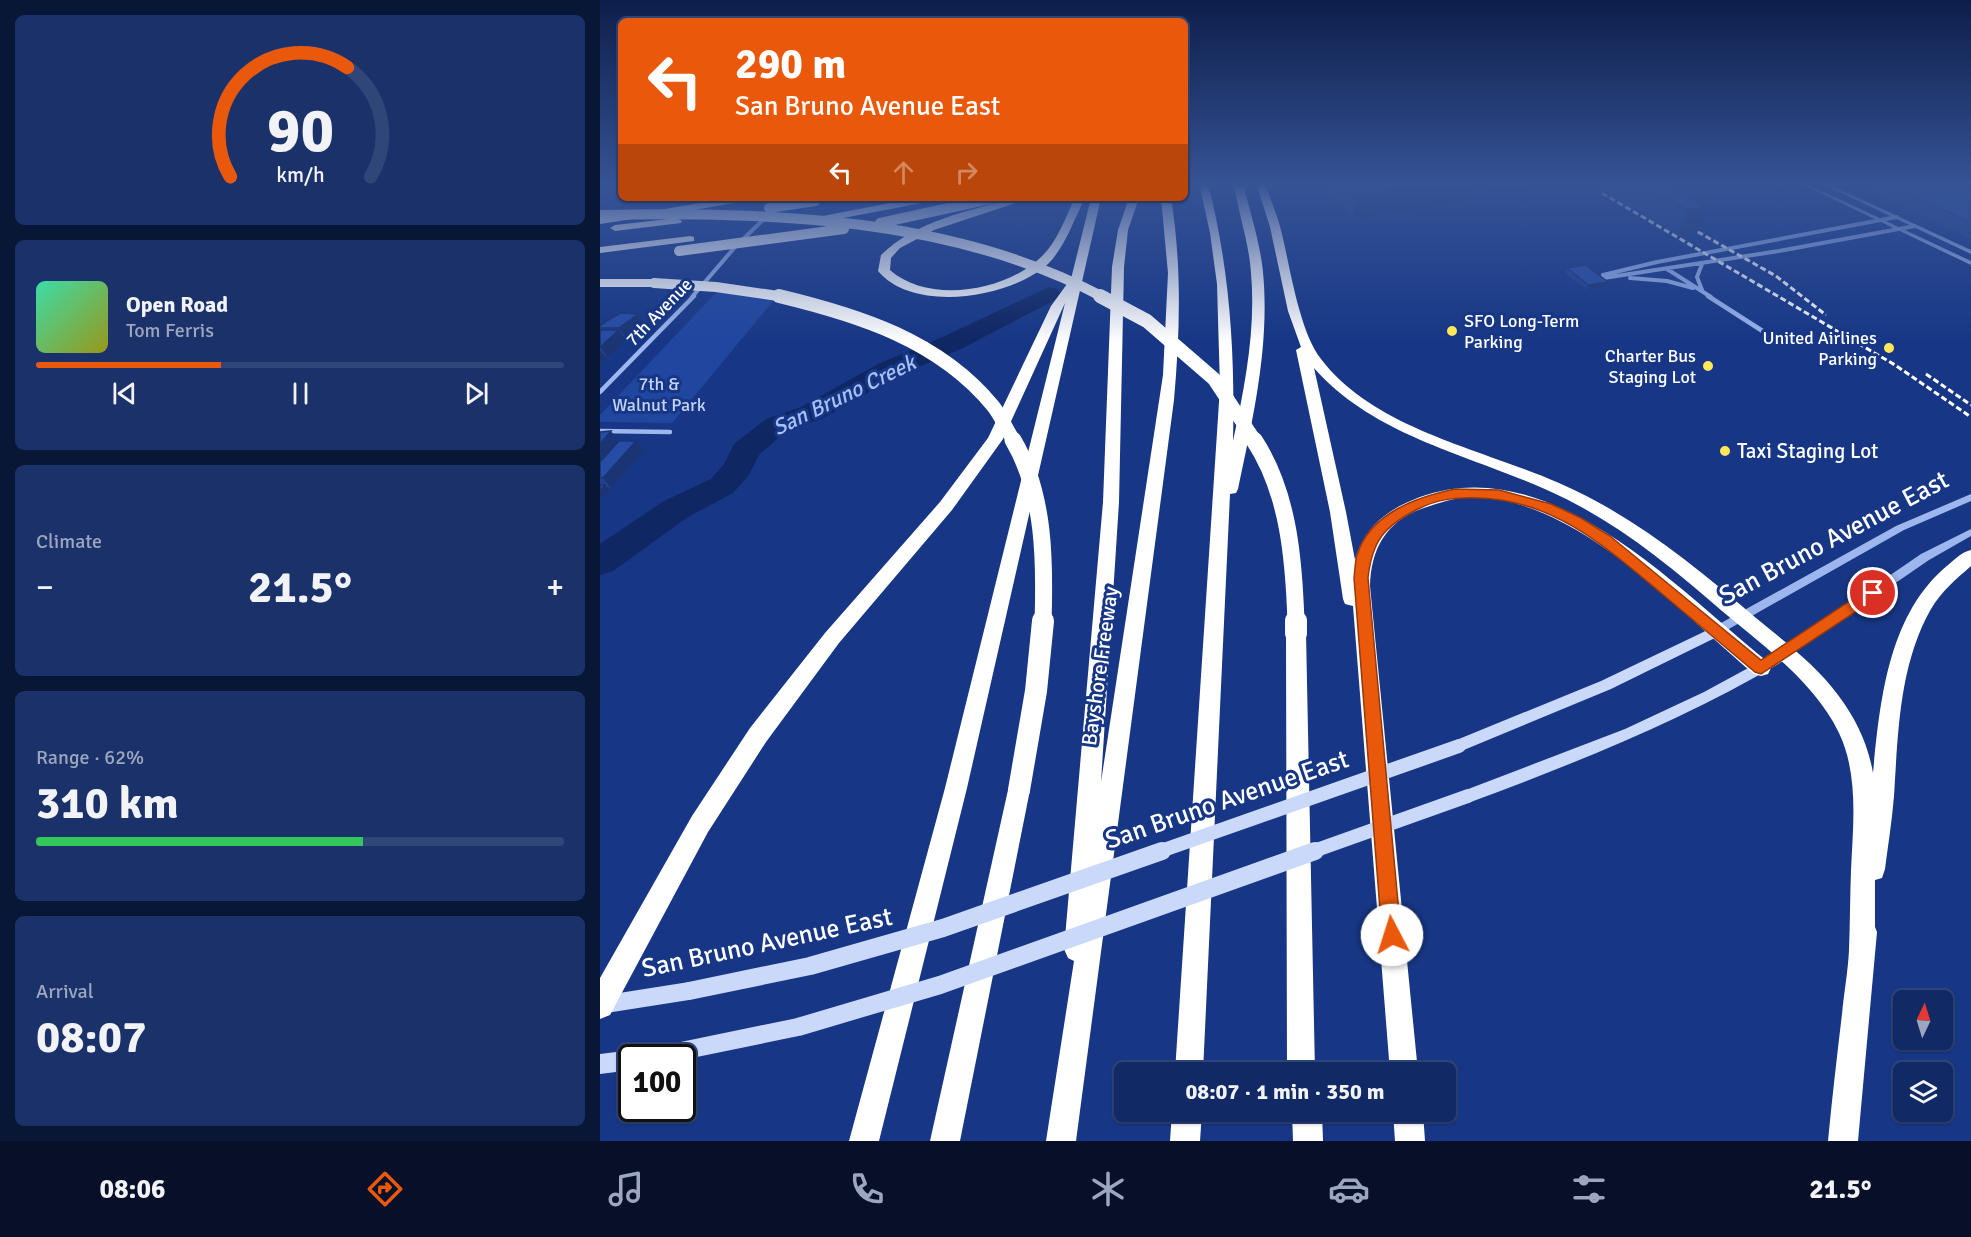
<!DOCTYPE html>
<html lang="en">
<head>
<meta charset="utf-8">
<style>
  :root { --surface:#112964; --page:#1a316a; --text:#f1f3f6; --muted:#9ca6bf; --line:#304578; --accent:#ea580c }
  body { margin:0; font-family:Signika,sans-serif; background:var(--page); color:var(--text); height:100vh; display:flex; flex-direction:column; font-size:22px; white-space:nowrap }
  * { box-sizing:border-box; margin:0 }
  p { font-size:20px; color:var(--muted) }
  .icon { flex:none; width:33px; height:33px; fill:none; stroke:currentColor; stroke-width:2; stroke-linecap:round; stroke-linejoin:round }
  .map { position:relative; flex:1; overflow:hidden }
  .details { display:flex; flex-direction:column; gap:15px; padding:15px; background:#091737; width:600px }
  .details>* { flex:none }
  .guide { position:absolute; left:18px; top:18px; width:570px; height:183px; border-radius:9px; box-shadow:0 2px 4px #0004,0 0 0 2px var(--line); background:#ea580c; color:#fff; overflow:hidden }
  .needle { width:39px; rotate:4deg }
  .buttons { position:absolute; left:1293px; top:990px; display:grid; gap:12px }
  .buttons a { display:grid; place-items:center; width:60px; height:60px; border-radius:9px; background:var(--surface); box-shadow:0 2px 4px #0004,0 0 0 2px var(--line); font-size:30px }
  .speed { position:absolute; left:18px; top:1044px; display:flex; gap:12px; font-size:30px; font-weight:700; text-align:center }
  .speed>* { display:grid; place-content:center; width:78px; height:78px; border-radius:50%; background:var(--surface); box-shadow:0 2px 4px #0004,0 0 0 2px var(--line); line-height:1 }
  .speed .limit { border:3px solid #111; border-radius:9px; background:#fff; color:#111 }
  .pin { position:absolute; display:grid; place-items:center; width:51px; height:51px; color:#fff; margin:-26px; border:3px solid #fff; border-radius:50%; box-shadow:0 2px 6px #0007 }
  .me { position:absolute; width:66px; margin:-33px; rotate:355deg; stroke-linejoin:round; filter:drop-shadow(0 0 4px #0008) }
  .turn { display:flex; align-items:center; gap:21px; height:126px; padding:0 18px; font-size:27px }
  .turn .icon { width:78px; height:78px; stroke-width:2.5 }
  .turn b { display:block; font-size:42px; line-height:51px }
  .lanes { display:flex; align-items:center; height:57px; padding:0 18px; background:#0003; justify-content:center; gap:30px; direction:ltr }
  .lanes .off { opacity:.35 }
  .big { font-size:45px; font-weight:700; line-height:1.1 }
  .details .card { flex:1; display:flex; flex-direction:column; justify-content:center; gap:9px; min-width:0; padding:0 21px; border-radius:9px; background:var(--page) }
  .details .dial { align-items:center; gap:0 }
  .dial svg { height:156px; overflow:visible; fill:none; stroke:var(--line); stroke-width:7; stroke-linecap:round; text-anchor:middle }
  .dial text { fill:var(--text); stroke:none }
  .song { display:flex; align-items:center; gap:18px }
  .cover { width:72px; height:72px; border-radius:9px; background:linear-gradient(135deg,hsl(160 70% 55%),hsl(60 70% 35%)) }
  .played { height:6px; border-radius:3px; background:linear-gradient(90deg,var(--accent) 35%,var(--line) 35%) }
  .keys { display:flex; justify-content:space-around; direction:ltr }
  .heat { display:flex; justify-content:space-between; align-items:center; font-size:33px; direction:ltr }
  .charge { height:9px; border-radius:4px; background:linear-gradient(90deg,#34c759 62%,var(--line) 0) }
  .trip { position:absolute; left:514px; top:1062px; width:342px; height:60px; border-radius:9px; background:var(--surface); box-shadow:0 2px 4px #0004,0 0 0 2px var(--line); font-weight:700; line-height:60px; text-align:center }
  .tab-bar { display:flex; height:96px; justify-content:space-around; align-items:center; background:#071028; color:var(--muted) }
  .tab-bar .icon { width:42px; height:42px }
  .tab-bar .selected { color:var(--accent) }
  .tab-bar b { font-size:27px; color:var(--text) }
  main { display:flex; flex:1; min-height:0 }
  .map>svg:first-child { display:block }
  .green { fill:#20469f }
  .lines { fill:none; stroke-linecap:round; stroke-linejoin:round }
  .river { fill:#0f2763; fill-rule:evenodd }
  .minor-far1 { stroke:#9db6ed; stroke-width:4 }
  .minor { stroke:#9db6ed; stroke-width:4.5 }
  .tertiary { fill:#9db6ed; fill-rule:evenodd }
  .secondary { fill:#cad8f9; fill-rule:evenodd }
  .motorway { fill:#fff; fill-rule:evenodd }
  .rail { stroke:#fff; stroke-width:3; stroke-dasharray:6 3; stroke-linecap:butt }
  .secondary-bridge-far1 { stroke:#cad8f9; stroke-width:14 }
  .secondary-bridge { stroke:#cad8f9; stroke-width:18 }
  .motorway-bridge-far3 { stroke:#fff; stroke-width:10 }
  .motorway-bridge-far2 { stroke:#fff; stroke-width:14 }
  .motorway-bridge-far1 { stroke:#fff; stroke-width:17 }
  .motorway-bridge { stroke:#fff; stroke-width:22 }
  .wall { fill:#21418e }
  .shaded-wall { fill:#1b3574 }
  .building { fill:#264ca5; stroke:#1b3574; stroke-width:1.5 }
  .route { fill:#ea580c; stroke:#983908; stroke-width:1.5 }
  .poi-dot { fill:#ffe859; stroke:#173786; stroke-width:2 }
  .labels { text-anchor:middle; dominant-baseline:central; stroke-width:6; stroke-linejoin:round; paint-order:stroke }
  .far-street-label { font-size:18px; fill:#fff; stroke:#173786 }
  .far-poi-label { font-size:18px; fill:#fff; stroke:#173786; text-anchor:end }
  .far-park-label { font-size:18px; fill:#c3d4fa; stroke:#173786 }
  .poi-label { font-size:21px; fill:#fff; stroke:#173786; text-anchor:start }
  .street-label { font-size:21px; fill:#fff; stroke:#173786 }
  .water-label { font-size:22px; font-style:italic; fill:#a9c0f5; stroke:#173786 }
  .near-street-label { font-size:26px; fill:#fff; stroke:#173786 }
</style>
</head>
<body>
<main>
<section class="details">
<div class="card dial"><svg viewBox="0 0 100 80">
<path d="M14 69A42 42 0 1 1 86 69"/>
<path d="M14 69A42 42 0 0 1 74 13" stroke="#ea580c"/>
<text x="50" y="56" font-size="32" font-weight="700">90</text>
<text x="50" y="72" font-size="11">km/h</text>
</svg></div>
<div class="card">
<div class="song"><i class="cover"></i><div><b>Open Road</b><p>Tom Ferris</p></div></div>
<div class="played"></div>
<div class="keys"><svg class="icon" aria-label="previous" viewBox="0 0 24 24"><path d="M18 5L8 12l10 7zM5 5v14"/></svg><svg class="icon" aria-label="pause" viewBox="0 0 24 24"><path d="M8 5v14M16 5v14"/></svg><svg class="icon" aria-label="next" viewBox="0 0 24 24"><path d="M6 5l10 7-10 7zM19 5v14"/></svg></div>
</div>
<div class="card"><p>Climate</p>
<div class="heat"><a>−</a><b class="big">21.5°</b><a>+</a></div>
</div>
<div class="card"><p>Range · 62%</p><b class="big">310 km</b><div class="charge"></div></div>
<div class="card"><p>Arrival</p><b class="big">08:07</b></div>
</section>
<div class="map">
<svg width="1371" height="1141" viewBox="0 0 1371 1141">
  <rect width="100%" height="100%" fill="#173786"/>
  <path class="green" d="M 125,283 L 179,294 L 72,423 L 0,422 L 0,415 Z"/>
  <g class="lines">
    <path class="river" d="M 449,287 L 457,289 L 461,294 L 457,299 L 363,348 L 298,376 L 221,419 L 186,431 L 159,455 L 149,475 L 133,493 L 88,517 L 13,571 L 0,575 L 0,544 L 64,501 L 111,479 L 124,464 L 134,444 L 166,419 L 201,407 L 278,364 L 345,336 Z"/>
    <path class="minor-far1" d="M 1102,264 L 1097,277 L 1102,290
      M 1067,269 L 1111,297
      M 1003,275 L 1057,262 L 1297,217
      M 1030,278 L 1067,281 L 1093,288
      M 997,279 L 1179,251 L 1315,226
      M 92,297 L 135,247 L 167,216"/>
    <path class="minor" d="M 1108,296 L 1175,339
      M 0,392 L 94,296
      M 0,431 L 70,432"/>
    <path class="tertiary" d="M 1199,183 L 1205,183 L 1371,261 L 1371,265 Z
      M 1220,183 L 1226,183 L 1371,250 L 1371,254 Z
      M 1371,494 L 1371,501 L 1304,530 L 1120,634 L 1112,634 L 1110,631 L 1112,628 L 1296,526 Z
      M 1371,529 L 1371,536 L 1329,560 L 1189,656 L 1185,658 L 1181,656 L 1179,653 L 1181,650 L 1321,554 Z"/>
    <path class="secondary" d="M 1116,626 L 1121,627 L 1122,631 L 1121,635 L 1011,689 L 859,752 L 854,751 L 852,746 L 854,741 L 1001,681 Z
      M 1185,648 L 1190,649 L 1192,653 L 1190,657 C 1088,718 979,762 868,803 L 863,801 L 860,796 L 863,791 L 1025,729 L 1104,692 Z
      M 89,982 L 95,985 L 98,991 L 95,997 L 89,1000 L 0,1014 L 0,996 Z
      M 62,1045 L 69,1048 L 70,1058 L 32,1058 L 32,1070 L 0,1074 L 0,1054 L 32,1050 L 38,1053 L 46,1048 Z"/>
    <path class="motorway" d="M 599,183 L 608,183 C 630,270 635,352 633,441 C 645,386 656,329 651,273 C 649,242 638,213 634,183 L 643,183 C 650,212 660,242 663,272 C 670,345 653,418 638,489 L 636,493 L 630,494 L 603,1072 L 575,1072 L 620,387 L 617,284 L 610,233 Z
      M 656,183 L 665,183 C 670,199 677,214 681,230 C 690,266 699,331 721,359 C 774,429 882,449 959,483 C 1033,515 1095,566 1156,618 C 1185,642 1216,665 1238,695 C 1256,719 1268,744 1273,773 C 1280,701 1288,614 1348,565 C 1355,559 1362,552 1371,550 L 1371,566 C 1356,579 1341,592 1331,609 C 1299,665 1298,734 1294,796 C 1292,821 1288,845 1285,869 L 1282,878 L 1275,880 L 1275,927 L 1277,932 L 1258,1141 L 1228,1141 C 1232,1099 1237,1056 1242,1014 C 1244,993 1248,971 1249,950 C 1250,924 1250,897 1251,870 C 1253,826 1259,775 1239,733 C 1215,683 1164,646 1122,611 C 1068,564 1013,519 947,490 C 867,454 774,436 714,368 L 746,512 L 755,560 C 765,526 788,509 820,497 C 950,450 1076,588 1168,662 L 1171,668 L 1168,674 L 1161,676 L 1154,674 C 1079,611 985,507 883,497 C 862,495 841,502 821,509 C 786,522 771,549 770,586 L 818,1072 L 790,1072 L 753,606 L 745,604 L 743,599 L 730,512 L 696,350 L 701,347 L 688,311 L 670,227 Z
      M 129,198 L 151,198 L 146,201 L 59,216 L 54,213 L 59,210 Z
      M 236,198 L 215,204 L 210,201 L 215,198 Z
      M 316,198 L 337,198 L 332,201 L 212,224 L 207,221 L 212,218 Z
      M 415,198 L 431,198 L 334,230 L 300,248 L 291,258 L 290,270 C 328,304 404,292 440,258 C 457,243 465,218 475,198 L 485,198 C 474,219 466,245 449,263 C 412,298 314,314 278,271 L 281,255 C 317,220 369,211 415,198 Z
      M 491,198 L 501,198 L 367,788 L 279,1141 L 249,1141 L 345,788 L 465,303 L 403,439 L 352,510 L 239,643 L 166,742 L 108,832 L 10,1015 L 0,1019 L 0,978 L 92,816 L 150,728 L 225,633 L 340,502 L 388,438 L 451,306 L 467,284 L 470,283 Z
      M 529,198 L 539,198 L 528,230 L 524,267 L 519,502 L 501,782 L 563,375 L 568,273 L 561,198 L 571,198 C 582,266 580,332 574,400 L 476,1141 L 446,1141 L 474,961 L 468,958 L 464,949 L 503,502 L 512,267 L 518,230 Z
      M 29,214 L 34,217 L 33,219 L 0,224 L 0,218 Z
      M 77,218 L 82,221 L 81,223 L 15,231 L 10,228 L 15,225 Z
      M 90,236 L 94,237 L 94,241 L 0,253 L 0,247 Z
      M 0,279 L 54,279 L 60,283 L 54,287 L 0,287 Z
      M 696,625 L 703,628 L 706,633 L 715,1072 L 687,1072 L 686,633 L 689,628 Z
      M 419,779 L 427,783 L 430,790 L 360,1141 L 330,1141 L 408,790 L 411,783 Z
      M 572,1112 L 602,1112 L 600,1141 L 570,1141 Z
      M 692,1112 L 722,1112 L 723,1141 L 693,1141 Z
      M 793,1112 L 823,1112 L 825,1141 L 795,1141 Z"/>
    <path class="rail" d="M 1002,193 L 1295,365 L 1371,417
      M 1082,223 L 1176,276 L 1226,315
      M 1326,374 L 1371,405"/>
    <path class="secondary-bridge-far1" d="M 558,852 L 859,746
      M 711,852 L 868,796"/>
    <path class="secondary-bridge" d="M 89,991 L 210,966 L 343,928 L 562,851
      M 62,1055 L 198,1027 L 340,985 L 715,851"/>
    <path class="motorway-bridge-far3" d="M 169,208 L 215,201
      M 0,215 C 169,212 351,216 503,297
      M 280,223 L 395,198
      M 79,251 L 244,229
      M 54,283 L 116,287 L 185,297"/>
    <path class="motorway-bridge-far2" d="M 179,296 C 258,315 339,340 393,406 C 401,416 407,430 414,441
      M 500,296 L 547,321 L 614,379 L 655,441"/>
    <path class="motorway-bridge-far1" d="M 413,440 C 445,494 445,562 443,623
      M 654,440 C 689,493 694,561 696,623"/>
    <path class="motorway-bridge" d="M 696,621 L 696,633
      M 419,790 L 436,691 L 443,621"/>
  </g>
  <path class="wall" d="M 728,183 L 964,183 L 879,198 L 876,196 L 872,196 L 871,200 L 754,219 L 728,195 Z
    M 988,183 L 1059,183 L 1105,207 L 1095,232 L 1078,235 Z
    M 1274,183 L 1313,183 L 1330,190 L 1362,184 L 1363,183 L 1371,183 L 1371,239 L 1269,192 Z
    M 967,268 L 1006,286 L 987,290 L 965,273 Z
    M 44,323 L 26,338 L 24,338 L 26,340 L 8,357 L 5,356 L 7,359 L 0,364 L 0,326 Z
    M 0,432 L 19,441 L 44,451 L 11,488 L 9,488 L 10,490 L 0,501 Z"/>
  <path class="shaded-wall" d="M 832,183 L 878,183 L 876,196 L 872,196 L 871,200 L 754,219 L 756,195 Z
    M 882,183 L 964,183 L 879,198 Z
    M 1105,207 L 1095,232 L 1078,235 L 1087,210 Z
    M 1008,282 L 1006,286 L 987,290 L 988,285 Z
    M 38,314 L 44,323 L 26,338 L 19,328 Z
    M 19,330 L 26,340 L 8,357 L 0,347 Z
    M 0,350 L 7,359 L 0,364 Z
    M 11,431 L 23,447 L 0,473 L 0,444 Z
    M 36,441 L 44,451 L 11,488 L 3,478 Z
    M 5,485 L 10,490 L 0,501 L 0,491 Z"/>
  <path class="building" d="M 742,183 L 832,183 L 756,195 Z
    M 1037,183 L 1059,183 L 1105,207 L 1087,210 Z
    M 1282,183 L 1313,183 L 1330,190 L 1371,183 L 1371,222 Z
    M 986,265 L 1008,282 L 988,285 L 967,268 Z
    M 20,313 L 38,314 L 19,328 L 0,328 L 0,326 L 10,319 Z
    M 0,330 L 19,330 L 0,347 Z
    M 11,431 L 0,444 L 0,432 Z
    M 19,441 L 36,441 L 3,478 L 0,478 L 0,462 Z
    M 0,485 L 5,485 L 0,491 Z"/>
  <linearGradient id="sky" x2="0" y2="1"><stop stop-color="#0d1e4a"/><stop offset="0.54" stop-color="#365395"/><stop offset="1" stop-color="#365395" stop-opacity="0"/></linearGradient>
  <rect width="1371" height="342" fill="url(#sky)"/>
  <path class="route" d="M 855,489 L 899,490 L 951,504 L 981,518 L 1010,536 L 1161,660 L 1268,589 L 1273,588 L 1280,593 L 1278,597 L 1161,674 L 1155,672 C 1124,646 1092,619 1061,593 C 1007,548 954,500 879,498 C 856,497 838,499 818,509 C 784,526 772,541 768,578 L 801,935 L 799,942 L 792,944 L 785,942 L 782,935 L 754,578 C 755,571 755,562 757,555 C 770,513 817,497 855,489 Z"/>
  <g class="poi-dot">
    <circle cx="852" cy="331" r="6"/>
    <circle cx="1289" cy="348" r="6"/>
    <circle cx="1108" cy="366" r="6"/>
    <circle cx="1125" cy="451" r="6"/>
  </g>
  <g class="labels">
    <g class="far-street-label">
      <text transform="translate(59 312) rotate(-46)">7th Avenue</text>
    </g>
    <g class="far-poi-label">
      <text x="864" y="321" text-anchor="start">SFO Long-Term<tspan x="864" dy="21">Parking</tspan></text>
      <text x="1277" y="338">United Airlines<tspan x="1277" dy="21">Parking</tspan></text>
      <text x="1096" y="356">Charter Bus<tspan x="1096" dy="21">Staging Lot</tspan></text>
    </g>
    <g class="far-park-label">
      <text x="59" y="384">7th &amp;<tspan x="59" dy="21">Walnut Park</tspan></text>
    </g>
    <g class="poi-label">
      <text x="1137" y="451">Taxi Staging Lot</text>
    </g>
    <g class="street-label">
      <text transform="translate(500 666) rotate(-82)">Bayshore Freeway</text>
    </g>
    <g class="water-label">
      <text transform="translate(244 395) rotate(-26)">San Bruno Creek</text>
    </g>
    <g class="near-street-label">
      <text transform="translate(1234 538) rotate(-28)">San Bruno Avenue East</text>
      <text transform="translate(627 800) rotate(-19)">San Bruno Avenue East</text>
      <text transform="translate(167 943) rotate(-12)">San Bruno Avenue East</text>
    </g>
  </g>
</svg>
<div class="buttons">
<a><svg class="needle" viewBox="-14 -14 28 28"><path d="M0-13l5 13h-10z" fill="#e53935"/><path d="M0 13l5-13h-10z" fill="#9ca6bf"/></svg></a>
<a><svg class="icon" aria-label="layers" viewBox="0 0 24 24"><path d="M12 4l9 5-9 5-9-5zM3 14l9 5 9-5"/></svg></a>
</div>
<div class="speed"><div class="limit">100</div></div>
<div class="pin" style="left:1273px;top:593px;background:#d93025"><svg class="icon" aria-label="arrive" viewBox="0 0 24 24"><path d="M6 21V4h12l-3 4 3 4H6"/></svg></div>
<svg class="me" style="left:792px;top:935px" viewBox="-20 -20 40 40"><circle r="19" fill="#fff"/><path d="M0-13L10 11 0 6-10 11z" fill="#ea580c"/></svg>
<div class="trip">08:07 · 1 min · 350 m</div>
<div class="guide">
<div class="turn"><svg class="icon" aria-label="left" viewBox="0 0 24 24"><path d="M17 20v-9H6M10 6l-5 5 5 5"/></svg><div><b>290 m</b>San Bruno Avenue East</div></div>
<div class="lanes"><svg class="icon" aria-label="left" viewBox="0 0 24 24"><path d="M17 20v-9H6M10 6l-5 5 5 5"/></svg><svg class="icon off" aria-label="ahead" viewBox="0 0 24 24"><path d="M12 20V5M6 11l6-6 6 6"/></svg><svg class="icon off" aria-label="right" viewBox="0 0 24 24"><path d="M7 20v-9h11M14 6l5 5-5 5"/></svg></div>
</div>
</div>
</main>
<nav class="tab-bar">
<b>08:06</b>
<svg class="icon selected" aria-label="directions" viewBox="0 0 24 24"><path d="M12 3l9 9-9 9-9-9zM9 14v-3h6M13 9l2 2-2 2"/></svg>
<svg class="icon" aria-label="music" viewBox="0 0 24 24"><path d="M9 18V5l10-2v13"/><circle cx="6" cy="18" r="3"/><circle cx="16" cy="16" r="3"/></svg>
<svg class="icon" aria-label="phone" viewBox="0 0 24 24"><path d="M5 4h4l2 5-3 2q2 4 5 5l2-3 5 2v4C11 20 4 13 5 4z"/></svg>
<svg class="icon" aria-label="climate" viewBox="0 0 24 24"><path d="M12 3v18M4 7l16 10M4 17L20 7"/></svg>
<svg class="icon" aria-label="car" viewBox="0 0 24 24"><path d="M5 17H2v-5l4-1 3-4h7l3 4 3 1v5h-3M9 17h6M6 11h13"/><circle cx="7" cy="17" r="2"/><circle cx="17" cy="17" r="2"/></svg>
<svg class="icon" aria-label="filters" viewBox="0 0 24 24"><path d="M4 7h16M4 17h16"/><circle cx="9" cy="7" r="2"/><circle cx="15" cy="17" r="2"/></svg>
<b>21.5°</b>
</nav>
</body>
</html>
